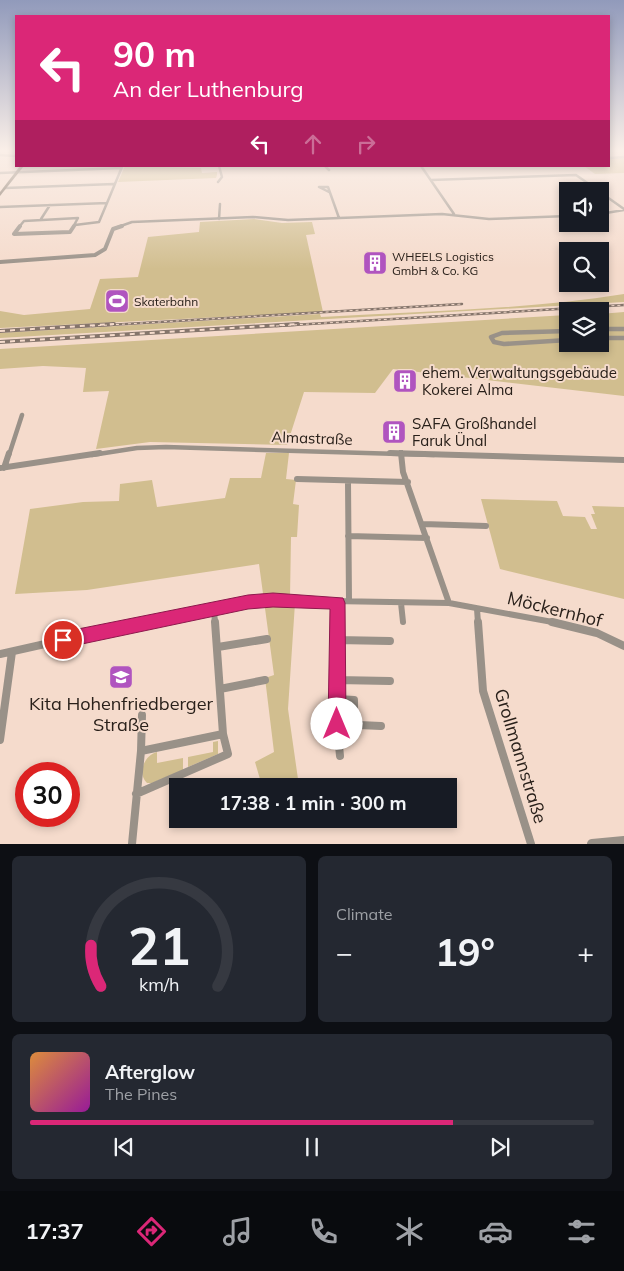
<!DOCTYPE html>
<html lang="en">
<head>
<meta charset="utf-8">
<style>
  :root { --surface:#171b24; --page:#242831; --text:#f1f3f6; --muted:#9ea1a6; --line:#363941; --accent:#db2777 }
  body { margin:0; font-family:Mulish,sans-serif; background:var(--page); color:var(--text); height:100vh; display:flex; flex-direction:column; font-size:19px; white-space:nowrap }
  * { box-sizing:border-box; margin:0 }
  p { font-size:16px; color:var(--muted) }
  .icon { flex:none; width:28px; height:28px; fill:none; stroke:currentColor; stroke-width:2; stroke-linecap:round; stroke-linejoin:round }
  .map { position:relative; height:844px; overflow:hidden }
  .sheet { display:flex; flex-direction:column; gap:12px; padding:12px; background:#0d0f14; flex:1 }
  .sheet>* { flex:none }
  .top-card { position:absolute; left:15px; top:15px; width:595px; height:152px; border-radius:0px; box-shadow:0 2px 8px #0003; background:#db2777; color:#fff; overflow:hidden }
  .controls { position:absolute; left:559px; top:182px; display:grid; gap:10px }
  .controls a { display:grid; place-items:center; width:50px; height:50px; border-radius:0px; background:var(--surface); box-shadow:0 2px 8px #0003; font-size:25px }
  .speed { position:absolute; left:15px; top:762px; display:flex; gap:10px; font-size:25px; font-weight:700; text-align:center }
  .speed>* { display:grid; place-content:center; width:65px; height:65px; border-radius:50%; background:var(--surface); box-shadow:0 2px 8px #0003; line-height:1 }
  .speed .limit { border:8px solid #d22; background:#fff; color:#111 }
  .pin { position:absolute; display:grid; place-items:center; width:42px; height:42px; color:#fff; margin:-21px; border:2px solid #fff; border-radius:50%; box-shadow:0 1px 5px #0007 }
  .me { position:absolute; width:55px; margin:-28px; rotate:0deg; stroke-linejoin:round; filter:drop-shadow(0 0 4px #0008) }
  .turn { display:flex; align-items:center; gap:18px; height:105px; padding:0 15px; font-size:22px }
  .turn .icon { width:65px; height:65px; stroke-width:2.5 }
  .turn b { display:block; font-size:35px; line-height:42px }
  .lanes { display:flex; align-items:center; height:48px; padding:0 15px; background:#0003; justify-content:center; gap:25px; direction:ltr }
  .lanes .off { opacity:.35 }
  .big { font-size:38px; font-weight:700; line-height:1.1 }
  .sheet .card { flex:1; display:flex; flex-direction:column; justify-content:center; gap:8px; min-width:0; padding:0 18px; border-radius:8px; background:var(--page) }
  .sheet .dial { align-items:center; gap:0 }
  .dial svg { height:130px; overflow:visible; fill:none; stroke:var(--line); stroke-width:7; stroke-linecap:round; text-anchor:middle }
  .dial text { fill:var(--text); stroke:none }
  .song { display:flex; align-items:center; gap:15px }
  .cover { width:60px; height:60px; border-radius:8px; background:linear-gradient(135deg,hsl(30 70% 55%),hsl(300 70% 35%)) }
  .played { height:5px; border-radius:2px; background:linear-gradient(90deg,var(--accent) 75%,var(--line) 75%) }
  .keys { display:flex; justify-content:space-around; direction:ltr }
  .heat { display:flex; justify-content:space-between; align-items:center; font-size:28px; direction:ltr }
  .sheet .tiles { flex:1; display:grid; gap:12px; grid-template-columns:1fr 1fr }
  .card:last-child { grid-column:span 2 }
  .trip { position:absolute; left:169px; top:778px; width:288px; height:50px; border-radius:0px; background:var(--surface); box-shadow:0 2px 8px #0003; font-weight:700; line-height:50px; text-align:center }
  .tab-bar { display:flex; height:80px; justify-content:space-around; align-items:center; background:#090b0e; color:var(--muted) }
  .tab-bar .icon { width:35px; height:35px }
  .tab-bar .current { color:var(--accent) }
  .tab-bar b { font-size:22px; color:var(--text) }
  .map>svg:first-child { display:block }
  .green { fill:#d1be8f }
  .lines { fill:none; stroke-linecap:round; stroke-linejoin:round }
  .minor-far4 { stroke:#999188; stroke-width:2.5 }
  .minor-far3 { stroke:#999188; stroke-width:4 }
  .minor-far2 { stroke:#999188; stroke-width:4.5 }
  .minor-far1 { stroke:#999188; stroke-width:6 }
  .minor { stroke:#999188; stroke-width:8 }
  .tertiary { stroke:#999188; stroke-width:10 }
  .primary { fill:#5d5041; fill-rule:evenodd }
  .rail-far1-casing { stroke:#85756b; stroke-width:2.5 }
  .rail-casing { stroke:#85756b; stroke-width:4 }
  .rail-far1 { stroke:#f5dbcc; stroke-width:1; stroke-dasharray:3; stroke-linecap:butt }
  .rail { stroke:#f5dbcc; stroke-width:2; stroke-dasharray:5; stroke-linecap:butt }
  .route { fill:#db2777; stroke:#8e194d }
  .labels { text-anchor:middle; dominant-baseline:central; stroke-width:4; stroke-linejoin:round; paint-order:stroke }
  .far-poi-label { font-size:12px; fill:#29201a; stroke:#f5dbcc; text-anchor:start }
  .poi-label { font-size:15px; fill:#29201a; stroke:#f5dbcc; text-anchor:start }
  .street-label { font-size:15px; fill:#29201a; stroke:#f5dbcc }
  .near-street-label { font-size:18px; fill:#29201a; stroke:#f5dbcc }
  .near-poi-label { font-size:18px; fill:#29201a; stroke:#f5dbcc }
</style>
</head>
<body>
<div class="map">
<svg width="624" height="844" viewBox="0 0 624 844">
  <rect width="100%" height="100%" fill="#f5dbcc"/>
  <path class="green" d="M 624,158 L 624,173 L 595,174 L 584,166 L 609,166 L 609,159 Z
    M 125,166 L 201,168 L 202,173 L 217,172 L 217,175 L 216,178 L 118,182 Z
    M 254,219 L 282,223 L 312,222 L 315,234 L 306,235 L 323,312 L 0,328 L 0,311 L 24,315 L 90,309 L 100,279 L 138,277 L 148,237 L 199,232 L 200,222 Z
    M 624,294 L 624,302 L 0,338 L 0,333 L 320,314 L 321,317 C 422,311 525,310 624,294 Z
    M 624,312 L 624,396 L 393,369 L 375,393 L 304,392 L 287,445 L 150,442 L 96,449 L 109,391 L 83,392 L 86,368 L 43,366 L 0,369 L 0,349 L 567,315 L 568,344 L 600,344 L 600,314 Z
    M 266,453 L 289,453 L 286,479 L 296,480 L 293,504 L 299,505 L 297,537 L 291,537 L 290,597 L 295,603 L 288,709 L 299,786 L 262,786 L 255,762 L 274,752 L 265,678 L 274,675 L 259,564 L 87,590 L 15,594 L 30,509 L 83,502 L 119,501 L 120,484 L 152,480 L 157,507 L 225,498 L 230,478 L 261,478 Z
    M 481,499 L 557,501 L 563,516 L 585,517 L 591,529 L 597,529 L 591,514 L 595,514 L 592,506 L 624,507 L 624,599 L 500,569 Z
    M 218,741 L 218,754 L 188,767 L 188,757 L 213,752 L 213,742 Z
    M 157,752 L 157,763 L 183,758 L 183,770 L 152,783 L 147,783 C 137,774 144,755 157,752 Z"/>
  <g class="lines">
    <path class="minor-far4" d="M 0,155 L 16,156
      M 609,158 L 624,157
      M 325,166 L 329,170
      M 421,166 L 454,214
      M 0,173 L 121,168
      M 431,180 L 576,175 L 599,191
      M 218,182 L 222,177 L 219,166
      M 5,188 L 114,184
      M 329,192 L 319,187 L 328,187 L 339,218
      M 600,192 L 624,209
      M 107,203 L 122,167
      M 0,207 L 107,203 L 99,222 L 75,225
      M 600,214 L 624,210
      M 41,219 L 50,205
      M 219,219 L 220,204
      M 19,227 L 24,221 L 78,218 L 73,227
      M 118,227 L 132,222 L 253,217 L 288,220 L 442,214 L 489,219 L 568,216"/>
    <path class="minor-far3" d="M 20,226 L 14,234 L 70,232 L 74,226
      M 0,262 L 95,255 L 105,249 L 113,229 L 122,226"/>
    <path class="minor-far2" d="M 600,329 L 624,329
      M 568,331 L 502,333 L 491,337 L 494,342 L 504,344 L 568,340
      M 600,338 L 624,338
      M 9,455 L 22,415
      M 92,455 L 137,448 L 166,447 L 434,455"/>
    <path class="minor-far1" d="M 390,453 L 624,460
      M 401,453 L 403,472 L 449,603 L 558,623
      M 0,468 L 100,453
      M 4,468 L 9,453
      M 297,479 L 408,482
      M 348,482 L 349,601
      M 423,524 L 486,526
      M 348,536 L 427,538
      M 337,603 L 337,623
      M 401,603 L 403,622
      M 477,609 L 478,623
      M 214,610 L 215,623
      M 137,623 L 175,615 L 214,610 L 222,606 L 273,600 L 449,603"/>
    <path class="minor" d="M 337,622 L 337,724 L 340,756
      M 478,622 L 483,691 L 531,844
      M 552,622 L 597,633 L 624,646
      M 337,640 L 390,641
      M 218,647 L 267,639
      M 0,654 L 143,622
      M 337,680 L 390,681
      M 220,689 L 265,680
      M 337,699 L 354,700 L 354,724
      M 337,724 L 381,726
      M 0,740 L 12,652
      M 141,751 L 142,715
      M 136,794 L 228,754 L 223,734 L 215,622
      M 132,844 L 141,751 L 223,734"/>
    <path class="tertiary" d="M 592,844 L 624,841"/>
    <path class="primary" d="M 20,166 L 24,166 L 0,196 L 0,192 Z"/>
    <defs>
      <path id="rail-far1" d="M 92,326 L 462,304
        M 276,326 L 624,305"/>
      <path id="rail" d="M 0,331 L 114,324
        M 0,342 L 298,324"/>
    </defs>
    <use href="#rail-far1" class="rail-far1-casing"/>
    <use href="#rail" class="rail-casing"/>
    <use href="#rail-far1" class="rail-far1"/>
    <use href="#rail" class="rail"/>
  </g>
  <linearGradient id="sky" x2="0" y2="1"><stop stop-color="#919abb"/><stop offset="0.56" stop-color="#faefe8"/><stop offset="1" stop-color="#faefe8" stop-opacity="0"/></linearGradient>
  <rect width="624" height="269" fill="url(#sky)"/>
  <path class="route" d="M 273,593 L 343,598 L 345,603 L 346,724 L 343,730 L 337,733 L 330,730 L 328,724 L 330,609 L 273,607 L 248,609 L 63,648 L 57,646 L 55,640 L 57,635 L 63,632 L 248,595 Z"/>
  <defs>
    <symbol id="building-square" viewBox="-11 -11 22 22"><rect x="-9" y="-9" width="18" height="18" rx="4" fill="#b054bf" stroke="#f5dbcc"/><path d="M-4-6H4V6H1V3H-1V6H-4ZM-2.5-4.3h1.7v1.8h-1.7ZM.8-4.3h1.7v1.8H.8ZM-2.5-1h1.7V.8h-1.7ZM.8-1h1.7V.8H.8Z" fill="#fff"/></symbol>
    <symbol id="stadium-square" viewBox="-11 -11 22 22"><rect x="-9" y="-9" width="18" height="18" rx="4" fill="#b054bf" stroke="#f5dbcc"/><path d="M0-5a6.5 5 0 1 0 0 10a6.5 5 0 1 0 0-10ZM-3.5-1.8h7v3.6h-7Z" fill="#fff"/></symbol>
    <symbol id="school-square" viewBox="-11 -11 22 22"><rect x="-9" y="-9" width="18" height="18" rx="4" fill="#b054bf" stroke="#f5dbcc"/><path d="M0-5L7-2L0 1L-7-2ZM-4 1L0 2.5L4 1V4Q0 6-4 4Z" fill="#fff"/></symbol>
  </defs>
  <g fill-rule="evenodd">
    <use href="#building-square" x="361" y="249" width="28" height="28"/>
    <use href="#stadium-square" x="103" y="287" width="28" height="28"/>
    <use href="#building-square" x="391" y="367" width="28" height="28"/>
    <use href="#building-square" x="380" y="418" width="28" height="28"/>
    <use href="#school-square" x="107" y="663" width="28" height="28"/>
  </g>
  <g class="labels">
    <g class="far-poi-label">
      <text x="392" y="256">WHEELS Logistics<tspan x="392" dy="14">GmbH &amp; Co. KG</tspan></text>
      <text x="134" y="301">Skaterbahn</text>
    </g>
    <g class="poi-label">
      <text x="422" y="372">ehem. Verwaltungsgebäude<tspan x="422" dy="17">Kokerei Alma</tspan></text>
      <text x="412" y="423">SAFA Großhandel<tspan x="412" dy="17">Faruk Ünal</tspan></text>
    </g>
    <g class="street-label">
      <text transform="translate(312 438) rotate(2)">Almastraße</text>
    </g>
    <g class="near-street-label">
      <text transform="translate(555 609) rotate(14)">Möckernhof</text>
      <text transform="translate(521 756) rotate(73)">Grollmannstraße</text>
    </g>
    <g class="near-poi-label">
      <text x="121" y="703">Kita Hohenfriedberger<tspan x="121" dy="21">Straße</tspan></text>
    </g>
  </g>
</svg>
<div class="controls">
<a><svg class="icon" aria-label="sound" viewBox="0 0 24 24"><path d="M4 9h4l5-4v14l-5-4H4zM17 9q2 3 0 6"/></svg></a>
<a><svg class="icon" aria-label="search" viewBox="0 0 24 24"><circle cx="10" cy="10" r="6"/><path d="M15 15l6 6"/></svg></a>
<a><svg class="icon" aria-label="layers" viewBox="0 0 24 24"><path d="M12 4l9 5-9 5-9-5zM3 14l9 5 9-5"/></svg></a>
</div>
<div class="speed"><div class="limit">30</div></div>
<div class="pin" style="left:63px;top:640px;background:#d93025"><svg class="icon" aria-label="arrive" viewBox="0 0 24 24"><path d="M6 21V4h12l-3 4 3 4H6"/></svg></div>
<svg class="me" style="left:337px;top:724px" viewBox="-20 -20 40 40"><circle r="19" fill="#fff"/><path d="M0-13L10 11 0 6-10 11z" fill="#db2777"/></svg>
<div class="trip">17:38 · 1 min · 300 m</div>
<div class="top-card">
<div class="turn"><svg class="icon" aria-label="left" viewBox="0 0 24 24"><path d="M17 20v-9H6M10 6l-5 5 5 5"/></svg><div><b>90 m</b>An der Luthenburg</div></div>
<div class="lanes"><svg class="icon" aria-label="left" viewBox="0 0 24 24"><path d="M17 20v-9H6M10 6l-5 5 5 5"/></svg><svg class="icon off" aria-label="ahead" viewBox="0 0 24 24"><path d="M12 20V5M6 11l6-6 6 6"/></svg><svg class="icon off" aria-label="right" viewBox="0 0 24 24"><path d="M7 20v-9h11M14 6l5 5-5 5"/></svg></div>
</div>
</div>
<section class="sheet">
<div class="tiles">
<div class="card dial"><svg viewBox="0 0 100 80">
<path d="M14 69A42 42 0 1 1 86 69"/>
<path d="M14 69A42 42 0 0 1 8 44" stroke="#db2777"/>
<text x="50" y="56" font-size="32" font-weight="700">21</text>
<text x="50" y="72" font-size="11">km/h</text>
</svg></div>
<div class="card"><p>Climate</p>
<div class="heat"><a>−</a><b class="big">19°</b><a>+</a></div>
</div>
<div class="card">
<div class="song"><i class="cover"></i><div><b>Afterglow</b><p>The Pines</p></div></div>
<div class="played"></div>
<div class="keys"><svg class="icon" aria-label="previous" viewBox="0 0 24 24"><path d="M18 5L8 12l10 7zM5 5v14"/></svg><svg class="icon" aria-label="pause" viewBox="0 0 24 24"><path d="M8 5v14M16 5v14"/></svg><svg class="icon" aria-label="next" viewBox="0 0 24 24"><path d="M6 5l10 7-10 7zM19 5v14"/></svg></div>
</div>
</div>
</section>
<nav class="tab-bar">
<b>17:37</b>
<svg class="icon current" aria-label="directions" viewBox="0 0 24 24"><path d="M12 3l9 9-9 9-9-9zM9 14v-3h6M13 9l2 2-2 2"/></svg>
<svg class="icon" aria-label="music" viewBox="0 0 24 24"><path d="M9 18V5l10-2v13"/><circle cx="6" cy="18" r="3"/><circle cx="16" cy="16" r="3"/></svg>
<svg class="icon" aria-label="phone" viewBox="0 0 24 24"><path d="M5 4h4l2 5-3 2q2 4 5 5l2-3 5 2v4C11 20 4 13 5 4z"/></svg>
<svg class="icon" aria-label="climate" viewBox="0 0 24 24"><path d="M12 3v18M4 7l16 10M4 17L20 7"/></svg>
<svg class="icon" aria-label="car" viewBox="0 0 24 24"><path d="M5 17H2v-5l4-1 3-4h7l3 4 3 1v5h-3M9 17h6M6 11h13"/><circle cx="7" cy="17" r="2"/><circle cx="17" cy="17" r="2"/></svg>
<svg class="icon" aria-label="filters" viewBox="0 0 24 24"><path d="M4 7h16M4 17h16"/><circle cx="9" cy="7" r="2"/><circle cx="15" cy="17" r="2"/></svg>
</nav>
</body>
</html>
